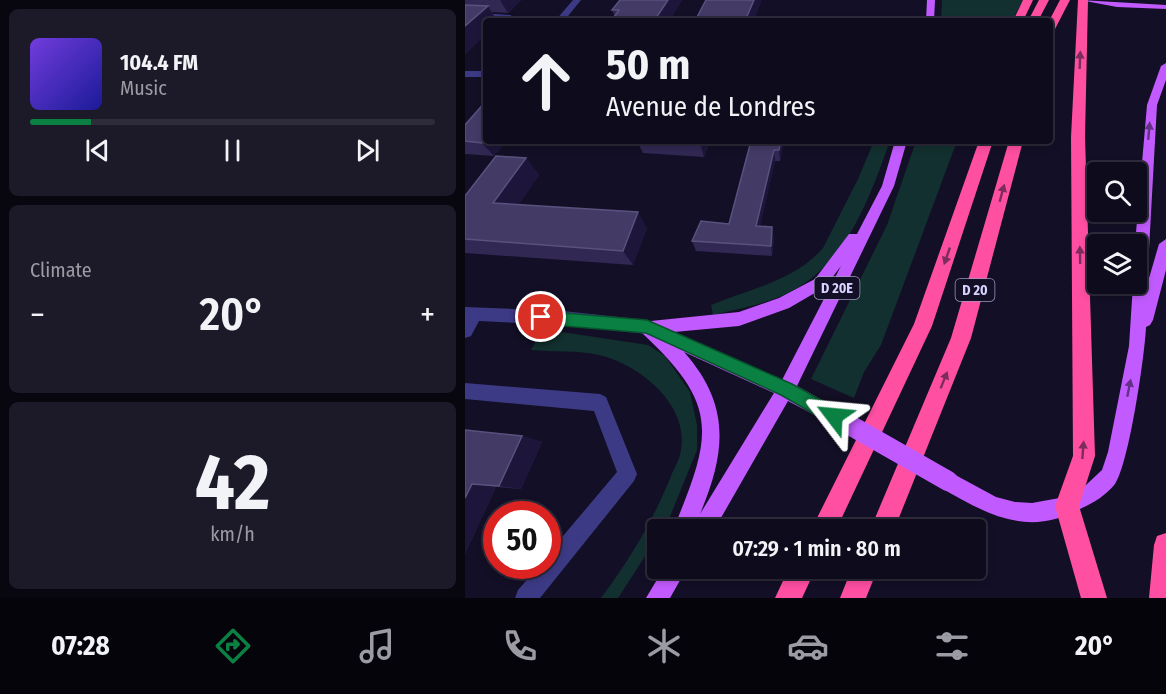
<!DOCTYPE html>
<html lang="en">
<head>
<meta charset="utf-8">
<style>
  :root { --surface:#0e0b1c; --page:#1c1929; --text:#f1f3f6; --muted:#9b9ba3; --line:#2e2b3b; --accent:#0b8043 }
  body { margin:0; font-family:"Fira Sans Condensed",sans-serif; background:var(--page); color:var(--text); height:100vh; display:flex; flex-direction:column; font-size:22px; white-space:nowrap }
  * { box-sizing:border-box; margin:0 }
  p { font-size:20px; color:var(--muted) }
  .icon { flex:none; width:33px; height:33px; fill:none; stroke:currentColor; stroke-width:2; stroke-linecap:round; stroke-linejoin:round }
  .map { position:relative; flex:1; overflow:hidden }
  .side { display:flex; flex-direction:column; gap:9px; padding:9px; background:#08060f; width:465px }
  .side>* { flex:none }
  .top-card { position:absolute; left:18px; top:18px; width:570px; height:126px; border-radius:6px; box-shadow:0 3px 9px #0003,0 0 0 2px var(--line); background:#0e0b1c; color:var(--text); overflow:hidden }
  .buttons { position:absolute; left:622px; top:162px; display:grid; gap:12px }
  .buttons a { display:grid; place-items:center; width:60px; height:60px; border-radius:6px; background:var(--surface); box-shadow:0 3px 9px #0003,0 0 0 2px var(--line); font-size:30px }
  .speed { position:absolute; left:18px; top:501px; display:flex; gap:12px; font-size:30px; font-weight:700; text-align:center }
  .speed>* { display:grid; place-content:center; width:78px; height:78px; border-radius:50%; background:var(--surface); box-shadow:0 3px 9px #0003,0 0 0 2px var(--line); line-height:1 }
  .speed .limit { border:9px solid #d22; background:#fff; color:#111 }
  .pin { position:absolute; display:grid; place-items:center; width:51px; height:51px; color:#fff; margin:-26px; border:3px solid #fff; border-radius:50%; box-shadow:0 2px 6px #0007 }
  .me { position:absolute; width:66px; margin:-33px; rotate:299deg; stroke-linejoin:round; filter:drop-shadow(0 0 4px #0008) }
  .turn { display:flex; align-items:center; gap:21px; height:126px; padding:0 24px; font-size:27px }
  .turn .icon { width:78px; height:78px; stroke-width:2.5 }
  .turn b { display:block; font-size:42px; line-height:51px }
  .big { font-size:45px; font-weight:600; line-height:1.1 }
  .side .tile { flex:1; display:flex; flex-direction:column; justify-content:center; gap:9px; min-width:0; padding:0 21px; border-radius:9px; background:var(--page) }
  .side .dial { align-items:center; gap:0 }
  .dial b { font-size:78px; line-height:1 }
  .song { display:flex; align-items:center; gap:18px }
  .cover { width:72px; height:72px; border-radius:9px; background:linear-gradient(135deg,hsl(260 70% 55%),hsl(240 70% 35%)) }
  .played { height:6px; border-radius:3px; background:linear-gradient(90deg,var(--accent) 15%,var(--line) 15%) }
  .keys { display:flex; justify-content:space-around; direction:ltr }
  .heat { display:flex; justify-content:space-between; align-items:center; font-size:33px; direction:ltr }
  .trip { position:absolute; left:182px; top:519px; width:339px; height:60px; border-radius:6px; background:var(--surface); box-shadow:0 3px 9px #0003,0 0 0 2px var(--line); font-weight:600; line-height:60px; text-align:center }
  .tab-bar { display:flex; height:96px; justify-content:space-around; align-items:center; background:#06040b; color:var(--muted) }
  .tab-bar .icon { width:42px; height:42px }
  .tab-bar .current { color:var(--accent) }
  .tab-bar b { font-size:27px; color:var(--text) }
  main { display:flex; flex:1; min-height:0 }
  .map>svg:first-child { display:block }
  .green { fill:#12302f }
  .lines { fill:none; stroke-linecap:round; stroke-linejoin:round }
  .minor { fill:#3d3a85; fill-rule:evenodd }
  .major { fill:#c25bff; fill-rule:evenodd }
  .highway { fill:#ff4fa3; fill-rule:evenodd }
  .major-bridge { stroke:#c25bff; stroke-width:20 }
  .wall { fill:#312854 }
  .shaded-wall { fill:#1d163a }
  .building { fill:#433a66; stroke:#5a527e; stroke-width:1.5 }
  .oneway { fill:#7d2c5e }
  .oneway2 { fill:#623188 }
  .route { fill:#0b8043; stroke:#07532c; stroke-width:1.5 }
  .labels { text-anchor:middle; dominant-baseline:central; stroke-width:5; stroke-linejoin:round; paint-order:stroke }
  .shield { fill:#130f26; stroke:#9e99be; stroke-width:1.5 }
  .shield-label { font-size:14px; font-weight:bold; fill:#d9d4ff }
</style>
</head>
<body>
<main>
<section class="side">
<div class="tile">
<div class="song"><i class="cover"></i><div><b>104.4 FM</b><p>Music</p></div></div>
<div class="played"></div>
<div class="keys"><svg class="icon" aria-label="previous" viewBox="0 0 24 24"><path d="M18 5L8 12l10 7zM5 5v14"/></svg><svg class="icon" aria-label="pause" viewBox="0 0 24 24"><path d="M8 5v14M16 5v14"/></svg><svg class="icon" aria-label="next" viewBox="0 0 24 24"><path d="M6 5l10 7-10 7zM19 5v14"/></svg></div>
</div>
<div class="tile"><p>Climate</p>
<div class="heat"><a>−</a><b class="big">20°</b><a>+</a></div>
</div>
<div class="tile dial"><b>42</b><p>km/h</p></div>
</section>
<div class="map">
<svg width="701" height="598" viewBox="0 0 701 598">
  <rect width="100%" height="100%" fill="#130f26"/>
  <path class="green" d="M 477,0 L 558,0 L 547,21 L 476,21 Z
    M 409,141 L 425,141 C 404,199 382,264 323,293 C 300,304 273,309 248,315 L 246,305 C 283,290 331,280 358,248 L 393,179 Z
    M 451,141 L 492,141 L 416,345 L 399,372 L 389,398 L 346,379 L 422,225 Z
    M 83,330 L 183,345 L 200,356 L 225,392 L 232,425 L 232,450 L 204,519 L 197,529 L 192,530 L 192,538 L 153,598 L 136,598 C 165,559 188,521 206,476 C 209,468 215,459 216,450 C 224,404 175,365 134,355 C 113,350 88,352 66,350 L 72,339 Z"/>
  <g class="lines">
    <path class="minor" d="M 108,0 L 116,0 L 99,21 L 90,21 Z
      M 0,12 L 45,15 L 57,21 L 0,18 Z
      M 0,71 L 21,71 L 21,77 L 0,77 Z
      M 0,307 L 98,311 L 182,320 L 188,322 L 190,327 L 188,332 L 182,334 L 98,325 L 14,321 L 6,336 L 0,338 Z
      M 0,383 L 135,394 L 141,397 L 172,474 L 169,481 L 75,598 L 50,598 L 53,590 L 74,566 L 82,566 L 82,555 L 152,472 L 129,411 L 0,399 Z"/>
    <path class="major" d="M 462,0 L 470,0 L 469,21 L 461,21 Z
      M 615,0 L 701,5 L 701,9 L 652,7 Z
      M 701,63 L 701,80 L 692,105 L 682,285 L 694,244 L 701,239 L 701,270 L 688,320 L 685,325 L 681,327 C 680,354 664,464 650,484 C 641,495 630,502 617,508 C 563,538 524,515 476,488 L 473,481 L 476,474 L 483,471 L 531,497 L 550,502 L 567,503 L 600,497 L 621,485 L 637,470 L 643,452 L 664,346 L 668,284 L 672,284 L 670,244 L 682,105 L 696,66 Z
      M 430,141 L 442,141 L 429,186 L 332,386 L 375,410 L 378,416 L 375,422 L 369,425 L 363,422 L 323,401 L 249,530 L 208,530 C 247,435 256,406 176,332 L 174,327 L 176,322 L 274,312 L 314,298 L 350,279 L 384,234 L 392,234 L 417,186 ZM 376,266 L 317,380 L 209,332 L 274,326 L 324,308 L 360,287 ZM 219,352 L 309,393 L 235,514 C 261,452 266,405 219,352 Z
      M 199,568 L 222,568 L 205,598 L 181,598 Z"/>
    <path class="highway" d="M 558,0 L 568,0 L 558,21 L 548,21 Z
      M 574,0 L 584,0 L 573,21 L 563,21 Z
      M 595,0 L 605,0 L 590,29 L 585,32 L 584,21 Z
      M 613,0 L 623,0 L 620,137 L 630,456 L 614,506 L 642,598 L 616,598 L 590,506 L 608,456 L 606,137 Z
      M 514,141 L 528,141 L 467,326 L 371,530 L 346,530 L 449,324 Z
      M 544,141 L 558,141 L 506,338 L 429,530 L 405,530 L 486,338 Z
      M 701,533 L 701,598 L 684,598 L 689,545 L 692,536 Z
      M 324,568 L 351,568 L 337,598 L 310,598 Z
      M 387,568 L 413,568 L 401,598 L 375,598 Z"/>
    <path class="major-bridge" d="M 369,416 L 483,481"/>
  </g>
  <path class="wall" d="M 0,0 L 56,0 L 43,13 L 27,12 L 32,21 L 21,21 L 21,34 L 0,54 Z
    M 217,0 L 204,21 L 146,21 L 150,16 L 147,10 Z
    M 0,125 L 21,141 L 41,141 L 29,156 L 0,154 Z
    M 172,141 L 245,141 L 239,157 L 178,153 Z
    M 286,141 L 319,141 L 315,161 L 310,161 L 295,226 L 309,237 L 307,256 L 231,251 L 227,241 L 264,224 Z
    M 61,158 L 74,175 L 54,204 L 182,228 L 168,265 L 0,253 L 0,196 Z
    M 0,430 L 57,436 L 77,442 L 56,489 L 31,487 L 0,554 Z"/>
  <path class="shaded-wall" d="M 35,0 L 56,0 L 43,13 Z
    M 203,0 L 217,0 L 204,21 L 189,21 Z
    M 289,0 L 297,0 L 289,21 L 280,21 Z
    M 23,6 L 32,21 L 21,21 L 21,34 L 0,54 L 0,26 Z
    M 21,138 L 21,141 L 41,141 L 29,156 L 17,143 Z
    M 236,141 L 245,141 L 239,157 L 235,143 Z
    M 316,141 L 319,141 L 315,161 L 314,150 Z
    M 309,150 L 310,161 L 293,236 L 291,226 Z
    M 61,158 L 74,175 L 44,219 L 28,203 Z
    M 173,212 L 182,228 L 168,265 L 158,251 Z
    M 307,227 L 309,237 L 307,256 L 306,246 Z
    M 57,436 L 77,442 L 56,489 L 34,486 Z
    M 7,484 L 31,487 L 0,554 L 0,498 Z"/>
  <path class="building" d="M 155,0 L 203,0 L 189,21 L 146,21 L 154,10 L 147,10 Z
    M 241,0 L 289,0 L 280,21 L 230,21 Z
    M 0,5 L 23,6 L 0,26 Z
    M 21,101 L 21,138 L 17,143 L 0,141 L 0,125 Z
    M 193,141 L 236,141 L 235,143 Z
    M 286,141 L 316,141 L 314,150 L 309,150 L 291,226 L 307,227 L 306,246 L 227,241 L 236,221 L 264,224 Z
    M 31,156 L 61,158 L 28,203 L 173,212 L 158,251 L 0,239 L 0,196 Z
    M 0,430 L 57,436 L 34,486 L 7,484 L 0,498 Z"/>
  <defs><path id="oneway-solid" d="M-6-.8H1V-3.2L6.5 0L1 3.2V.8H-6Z" transform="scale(1.5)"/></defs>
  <g class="oneway">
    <use href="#oneway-solid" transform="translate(615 60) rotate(-88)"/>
    <use href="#oneway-solid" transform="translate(537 193) rotate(-75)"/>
    <use href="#oneway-solid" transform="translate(615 255) rotate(-91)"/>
    <use href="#oneway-solid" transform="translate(482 256) rotate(109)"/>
    <use href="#oneway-solid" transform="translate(479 380) rotate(-68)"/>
    <use href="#oneway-solid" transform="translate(618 450) rotate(-86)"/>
  </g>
  <g class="oneway2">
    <use href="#oneway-solid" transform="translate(684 131) rotate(-85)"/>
    <use href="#oneway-solid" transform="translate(664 388) rotate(-79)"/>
  </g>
  <path class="route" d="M 76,311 L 182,320 L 327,384 L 374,410 L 377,416 L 374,422 L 369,424 L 363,422 L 316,395 L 181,333 L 76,324 L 71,322 L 69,317 L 71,313 Z"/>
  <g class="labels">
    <g class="shield">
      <rect x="349.5" y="277" width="45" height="22" rx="4.5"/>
      <rect x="490.5" y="279" width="39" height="22" rx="4.5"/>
    </g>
    <g class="shield-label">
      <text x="372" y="288">D 20E</text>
      <text x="510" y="290">D 20</text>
    </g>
  </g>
</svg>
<div class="buttons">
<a><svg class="icon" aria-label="search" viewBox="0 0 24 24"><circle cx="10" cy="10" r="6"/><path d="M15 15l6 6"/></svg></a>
<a><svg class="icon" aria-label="layers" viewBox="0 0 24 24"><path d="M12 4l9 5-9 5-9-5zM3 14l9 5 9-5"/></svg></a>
</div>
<div class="speed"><div class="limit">50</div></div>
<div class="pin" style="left:76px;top:317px;background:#d93025"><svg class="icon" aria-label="arrive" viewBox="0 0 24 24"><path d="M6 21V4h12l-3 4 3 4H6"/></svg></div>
<svg class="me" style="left:369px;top:416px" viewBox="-20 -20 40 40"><path d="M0-17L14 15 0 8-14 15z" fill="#0b8043" stroke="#fff" stroke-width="4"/></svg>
<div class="trip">07:29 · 1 min · 80 m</div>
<div class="top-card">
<div class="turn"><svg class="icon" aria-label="ahead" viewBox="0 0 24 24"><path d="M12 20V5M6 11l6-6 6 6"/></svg><div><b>50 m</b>Avenue de Londres</div></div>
</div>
</div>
</main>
<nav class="tab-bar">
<b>07:28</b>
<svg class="icon current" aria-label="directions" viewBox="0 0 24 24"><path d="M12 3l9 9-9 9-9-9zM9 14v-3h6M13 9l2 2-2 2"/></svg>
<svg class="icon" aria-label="music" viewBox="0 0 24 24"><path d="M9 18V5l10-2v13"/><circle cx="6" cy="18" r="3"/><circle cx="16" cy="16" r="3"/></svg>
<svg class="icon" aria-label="phone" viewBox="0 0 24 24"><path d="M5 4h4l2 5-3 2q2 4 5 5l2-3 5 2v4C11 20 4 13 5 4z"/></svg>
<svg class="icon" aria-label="climate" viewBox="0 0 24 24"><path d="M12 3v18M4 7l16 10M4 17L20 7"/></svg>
<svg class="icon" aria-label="car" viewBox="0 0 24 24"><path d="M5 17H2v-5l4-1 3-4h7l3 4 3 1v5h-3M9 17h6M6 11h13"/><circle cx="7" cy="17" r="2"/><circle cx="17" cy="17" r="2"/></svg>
<svg class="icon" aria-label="filters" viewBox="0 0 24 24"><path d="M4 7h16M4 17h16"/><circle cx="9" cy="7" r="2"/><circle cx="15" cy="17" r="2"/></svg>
<b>20°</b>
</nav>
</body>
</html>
